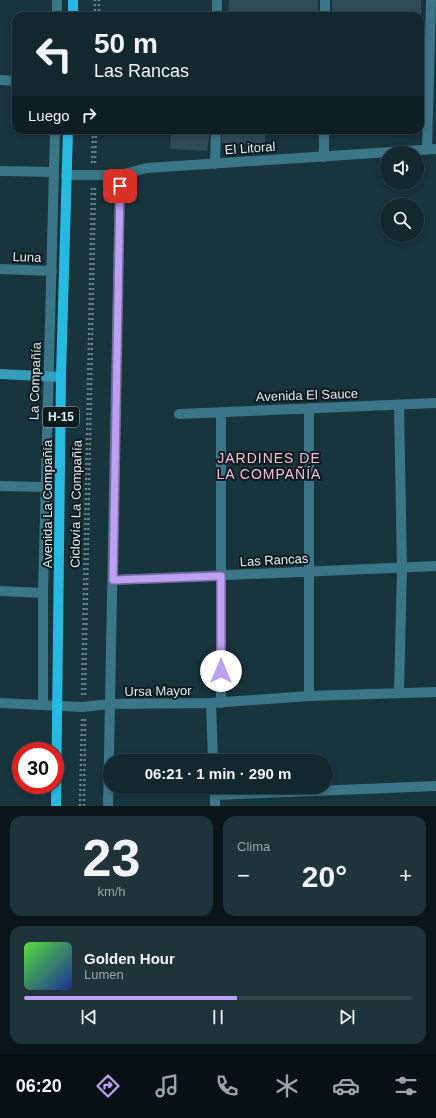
<!DOCTYPE html>
<html lang="es">
<head>
<meta charset="utf-8">
<style>
  :root { --surface:#12272e; --page:#1f333a; --text:#f1f3f6; --muted:#9ca5aa; --line:#31444a; --accent:#bca0f2 }
  body { margin:0; font-family:Helvetica,sans-serif; background:var(--page); color:var(--text); height:100vh; display:flex; flex-direction:column; font-size:15px; white-space:nowrap }
  * { box-sizing:border-box; margin:0 }
  p { font-size:13px; color:var(--muted) }
  .icon { flex:none; width:22px; height:22px; fill:none; stroke:currentColor; stroke-width:2; stroke-linecap:round; stroke-linejoin:round }
  .map { position:relative; height:806px; overflow:hidden }
  .drawer { display:flex; flex-direction:column; gap:10px; padding:10px; background:#0a1519; flex:1 }
  .drawer>* { flex:none }
  .banner { position:absolute; left:12px; top:12px; width:412px; height:122px; border-radius:12px; box-shadow:0 2px 6px #0003,0 0 0 1px var(--line); background:#12272e; color:var(--text); overflow:hidden }
  .tools { position:absolute; left:380px; top:146px; display:grid; gap:8px }
  .tools a { display:grid; place-items:center; width:44px; height:44px; border-radius:50%; background:var(--surface); box-shadow:0 2px 6px #0003,0 0 0 1px var(--line); font-size:20px }
  .speed { position:absolute; left:12px; top:742px; display:flex; gap:8px; font-size:20px; font-weight:700; text-align:center }
  .speed>* { display:grid; place-content:center; width:52px; height:52px; border-radius:50%; background:var(--surface); box-shadow:0 2px 6px #0003,0 0 0 1px var(--line); line-height:1 }
  .speed .limit { border:6px solid #d22; background:#fff; color:#111 }
  .pin { position:absolute; display:grid; place-items:center; width:34px; height:34px; color:#fff; margin:-17px; border-radius:8px; box-shadow:0 2px 6px #0006 }
  .me { position:absolute; width:44px; margin:-22px; rotate:0deg; stroke-linejoin:round; filter:drop-shadow(0 0 3px #0008) }
  .turn { display:flex; align-items:center; gap:14px; height:84px; padding:0 16px; font-size:18px }
  .turn .icon { width:52px; height:52px; stroke-width:2.5 }
  .turn b { display:block; font-size:28px; line-height:34px }
  .then { display:flex; align-items:center; height:38px; padding:0 16px; background:#0003; gap:8px; font-size:15px }
  .big { font-size:30px; font-weight:600; line-height:1.1 }
  .drawer .widget { flex:1; display:flex; flex-direction:column; justify-content:center; gap:6px; min-width:0; padding:0 14px; border-radius:12px; background:var(--page) }
  .drawer .dial { align-items:center; gap:0 }
  .dial b { font-size:52px; line-height:1 }
  .song { display:flex; align-items:center; gap:12px }
  .cover { width:48px; height:48px; border-radius:6px; background:linear-gradient(135deg,hsl(110 70% 55%),hsl(230 70% 35%)) }
  .played { height:4px; border-radius:2px; background:linear-gradient(90deg,var(--accent) 55%,var(--line) 55%) }
  .keys { display:flex; justify-content:space-around; direction:ltr }
  .heat { display:flex; justify-content:space-between; align-items:center; font-size:22px; direction:ltr }
  .drawer .tiles { flex:1; display:grid; gap:10px; grid-template-columns:1fr 1fr }
  .widget:last-child { grid-column:span 2 }
  .trip { position:absolute; left:103px; top:754px; width:230px; height:40px; border-radius:20px; background:var(--surface); box-shadow:0 2px 6px #0003,0 0 0 1px var(--line); font-weight:600; line-height:40px; text-align:center }
  .menu { display:flex; height:64px; justify-content:space-around; align-items:center; background:#071012; color:var(--muted) }
  .menu .icon { width:28px; height:28px }
  .menu .current { color:var(--accent) }
  .menu b { font-size:18px; color:var(--text) }
  .map>svg:first-child { display:block }
  .building { fill:#2f4b55 }
  .lines { fill:none; stroke-linecap:round; stroke-linejoin:round }
  .path { stroke:#6c838b; stroke-width:2.5; stroke-dasharray:2 3; stroke-linecap:butt }
  .street { stroke:#3b7588; stroke-width:10 }
  .secondary { stroke:#369cb9; stroke-width:10 }
  .primary { stroke:#27bae0; stroke-width:10 }
  .route-casing { stroke:#7a689d; stroke-width:10 }
  .route { stroke:#bca0f2; stroke-width:7 }
  .labels { text-anchor:middle; dominant-baseline:central; stroke-width:4; stroke-linejoin:round; paint-order:stroke }
  .shield { fill:#0e1a1e; stroke:#a0aeb4; stroke-width:1 }
  .shield-label { font-size:12px; font-weight:bold; fill:#deeef4 }
  .street-label { font-size:13px; fill:#deeef4; stroke:#0e1a1e }
  .neighbourhood-label { font-size:14px; letter-spacing:1px; fill:#fabfdf; stroke:#0e1a1e }
</style>
</head>
<body>
<div class="map">
<svg width="436" height="806" viewBox="0 0 436 806">
  <rect width="100%" height="100%" fill="#18343d"/>
  <path class="building" d="M 229,0 L 318,0 L 318,16 L 228,15 Z
    M 332,0 L 421,0 L 421,16 L 332,16 Z
    M 171,130 L 210,130 L 207,151 L 170,149 Z
    M 222,130 L 265,130 L 265,145 L 222,143 Z"/>
  <g class="lines">
    <path class="path" d="M 95,16 L 95,0
      M 99,16 L 99,0
      M 92,163 L 93,130
      M 95,163 L 96,130
      M 82,695 L 92,186
      M 85,695 L 95,186
      M 80,806 L 82,718
      M 84,806 L 85,718"/>
    <path class="street" d="M 57,16 L 57,0
      M 217,16 L 217,0
      M 325,16 L 325,0
      M 0,80 L 16,81
      M 427,149 L 431,0
      M 324,157 L 324,130
      M 215,164 L 216,130
      M 0,171 L 54,172
      M 66,175 L 120,175 L 147,168 L 436,149
      M 0,269 L 52,271
      M 221,412 L 221,703
      M 179,414 L 436,403
      M 0,486 L 45,487
      M 113,580 L 436,566
      M 0,591 L 43,593
      M 399,692 L 402,568 L 399,405
      M 309,696 L 309,408
      M 0,703 L 82,707 L 110,704 L 211,703 L 309,696 L 436,692
      M 211,703 L 213,761
      M 43,704 L 43,593 L 55,130
      M 215,787 L 215,806
      M 215,795 L 436,786
      M 108,806 L 120,175"/>
    <path class="secondary" d="M 0,374 L 61,377"/>
    <path class="primary" d="M 73,16 L 73,0
      M 56,806 L 61,377 L 68,130"/>
  </g>
  <g class="lines">
    <defs>
      <path id="route" d="M 120,186 L 113,580 L 221,576 L 221,671"/>
    </defs>
    <use href="#route" class="route-casing"/>
    <use href="#route" class="route"/>
  </g>
  <g class="labels">
    <rect class="shield" x="43" y="407" width="36" height="20" rx="3"/>
    <g class="shield-label">
      <text x="61" y="417">H-15</text>
    </g>
    <g class="street-label">
      <text transform="translate(250 148) rotate(-4)">El Litoral</text>
      <text transform="translate(27 257) rotate(2)">Luna</text>
      <text transform="translate(35 381) rotate(-88)">La Compañía</text>
      <text transform="translate(307 395) rotate(-2)">Avenida El Sauce</text>
      <text transform="translate(47 504) rotate(-90)">Avenida La Compañía</text>
      <text transform="translate(76 504) rotate(-89)">Ciclovía La Compañía</text>
      <text transform="translate(274 560) rotate(-3)">Las Rancas</text>
      <text transform="translate(158 691) rotate(-1)">Ursa Mayor</text>
    </g>
    <g class="neighbourhood-label">
      <text x="269" y="458">JARDINES DE<tspan x="269" dy="16">LA COMPAÑÍA</tspan></text>
    </g>
  </g>
</svg>
<div class="tools">
<a><svg class="icon" aria-label="sound" viewBox="0 0 24 24"><path d="M4 9h4l5-4v14l-5-4H4zM17 9q2 3 0 6"/></svg></a>
<a><svg class="icon" aria-label="search" viewBox="0 0 24 24"><circle cx="10" cy="10" r="6"/><path d="M15 15l6 6"/></svg></a>
</div>
<div class="speed"><div class="limit">30</div></div>
<div class="pin" style="left:120px;top:186px;background:#d93025"><svg class="icon" aria-label="arrive" viewBox="0 0 24 24"><path d="M6 21V4h12l-3 4 3 4H6"/></svg></div>
<svg class="me" style="left:221px;top:671px" viewBox="-20 -20 40 40"><circle r="19" fill="#fff"/><path d="M0-13L10 11 0 6-10 11z" fill="#bca0f2"/></svg>
<div class="trip">06:21 · 1 min · 290 m</div>
<div class="banner">
<div class="turn"><svg class="icon" aria-label="left" viewBox="0 0 24 24"><path d="M17 20v-9H6M10 6l-5 5 5 5"/></svg><div><b>50 m</b>Las Rancas</div></div>
<div class="then">Luego<svg class="icon" aria-label="right" viewBox="0 0 24 24"><path d="M7 20v-9h11M14 6l5 5-5 5"/></svg></div>
</div>
</div>
<section class="drawer">
<div class="tiles">
<div class="widget dial"><b>23</b><p>km/h</p></div>
<div class="widget"><p>Clima</p>
<div class="heat"><a>−</a><b class="big">20°</b><a>+</a></div>
</div>
<div class="widget">
<div class="song"><i class="cover"></i><div><b>Golden Hour</b><p>Lumen</p></div></div>
<div class="played"></div>
<div class="keys"><svg class="icon" aria-label="previous" viewBox="0 0 24 24"><path d="M18 5L8 12l10 7zM5 5v14"/></svg><svg class="icon" aria-label="pause" viewBox="0 0 24 24"><path d="M8 5v14M16 5v14"/></svg><svg class="icon" aria-label="next" viewBox="0 0 24 24"><path d="M6 5l10 7-10 7zM19 5v14"/></svg></div>
</div>
</div>
</section>
<nav class="menu">
<b>06:20</b>
<svg class="icon current" aria-label="directions" viewBox="0 0 24 24"><path d="M12 3l9 9-9 9-9-9zM9 14v-3h6M13 9l2 2-2 2"/></svg>
<svg class="icon" aria-label="music" viewBox="0 0 24 24"><path d="M9 18V5l10-2v13"/><circle cx="6" cy="18" r="3"/><circle cx="16" cy="16" r="3"/></svg>
<svg class="icon" aria-label="phone" viewBox="0 0 24 24"><path d="M5 4h4l2 5-3 2q2 4 5 5l2-3 5 2v4C11 20 4 13 5 4z"/></svg>
<svg class="icon" aria-label="climate" viewBox="0 0 24 24"><path d="M12 3v18M4 7l16 10M4 17L20 7"/></svg>
<svg class="icon" aria-label="car" viewBox="0 0 24 24"><path d="M5 17H2v-5l4-1 3-4h7l3 4 3 1v5h-3M9 17h6M6 11h13"/><circle cx="7" cy="17" r="2"/><circle cx="17" cy="17" r="2"/></svg>
<svg class="icon" aria-label="filters" viewBox="0 0 24 24"><path d="M4 7h16M4 17h16"/><circle cx="9" cy="7" r="2"/><circle cx="15" cy="17" r="2"/></svg>
</nav>
</body>
</html>
